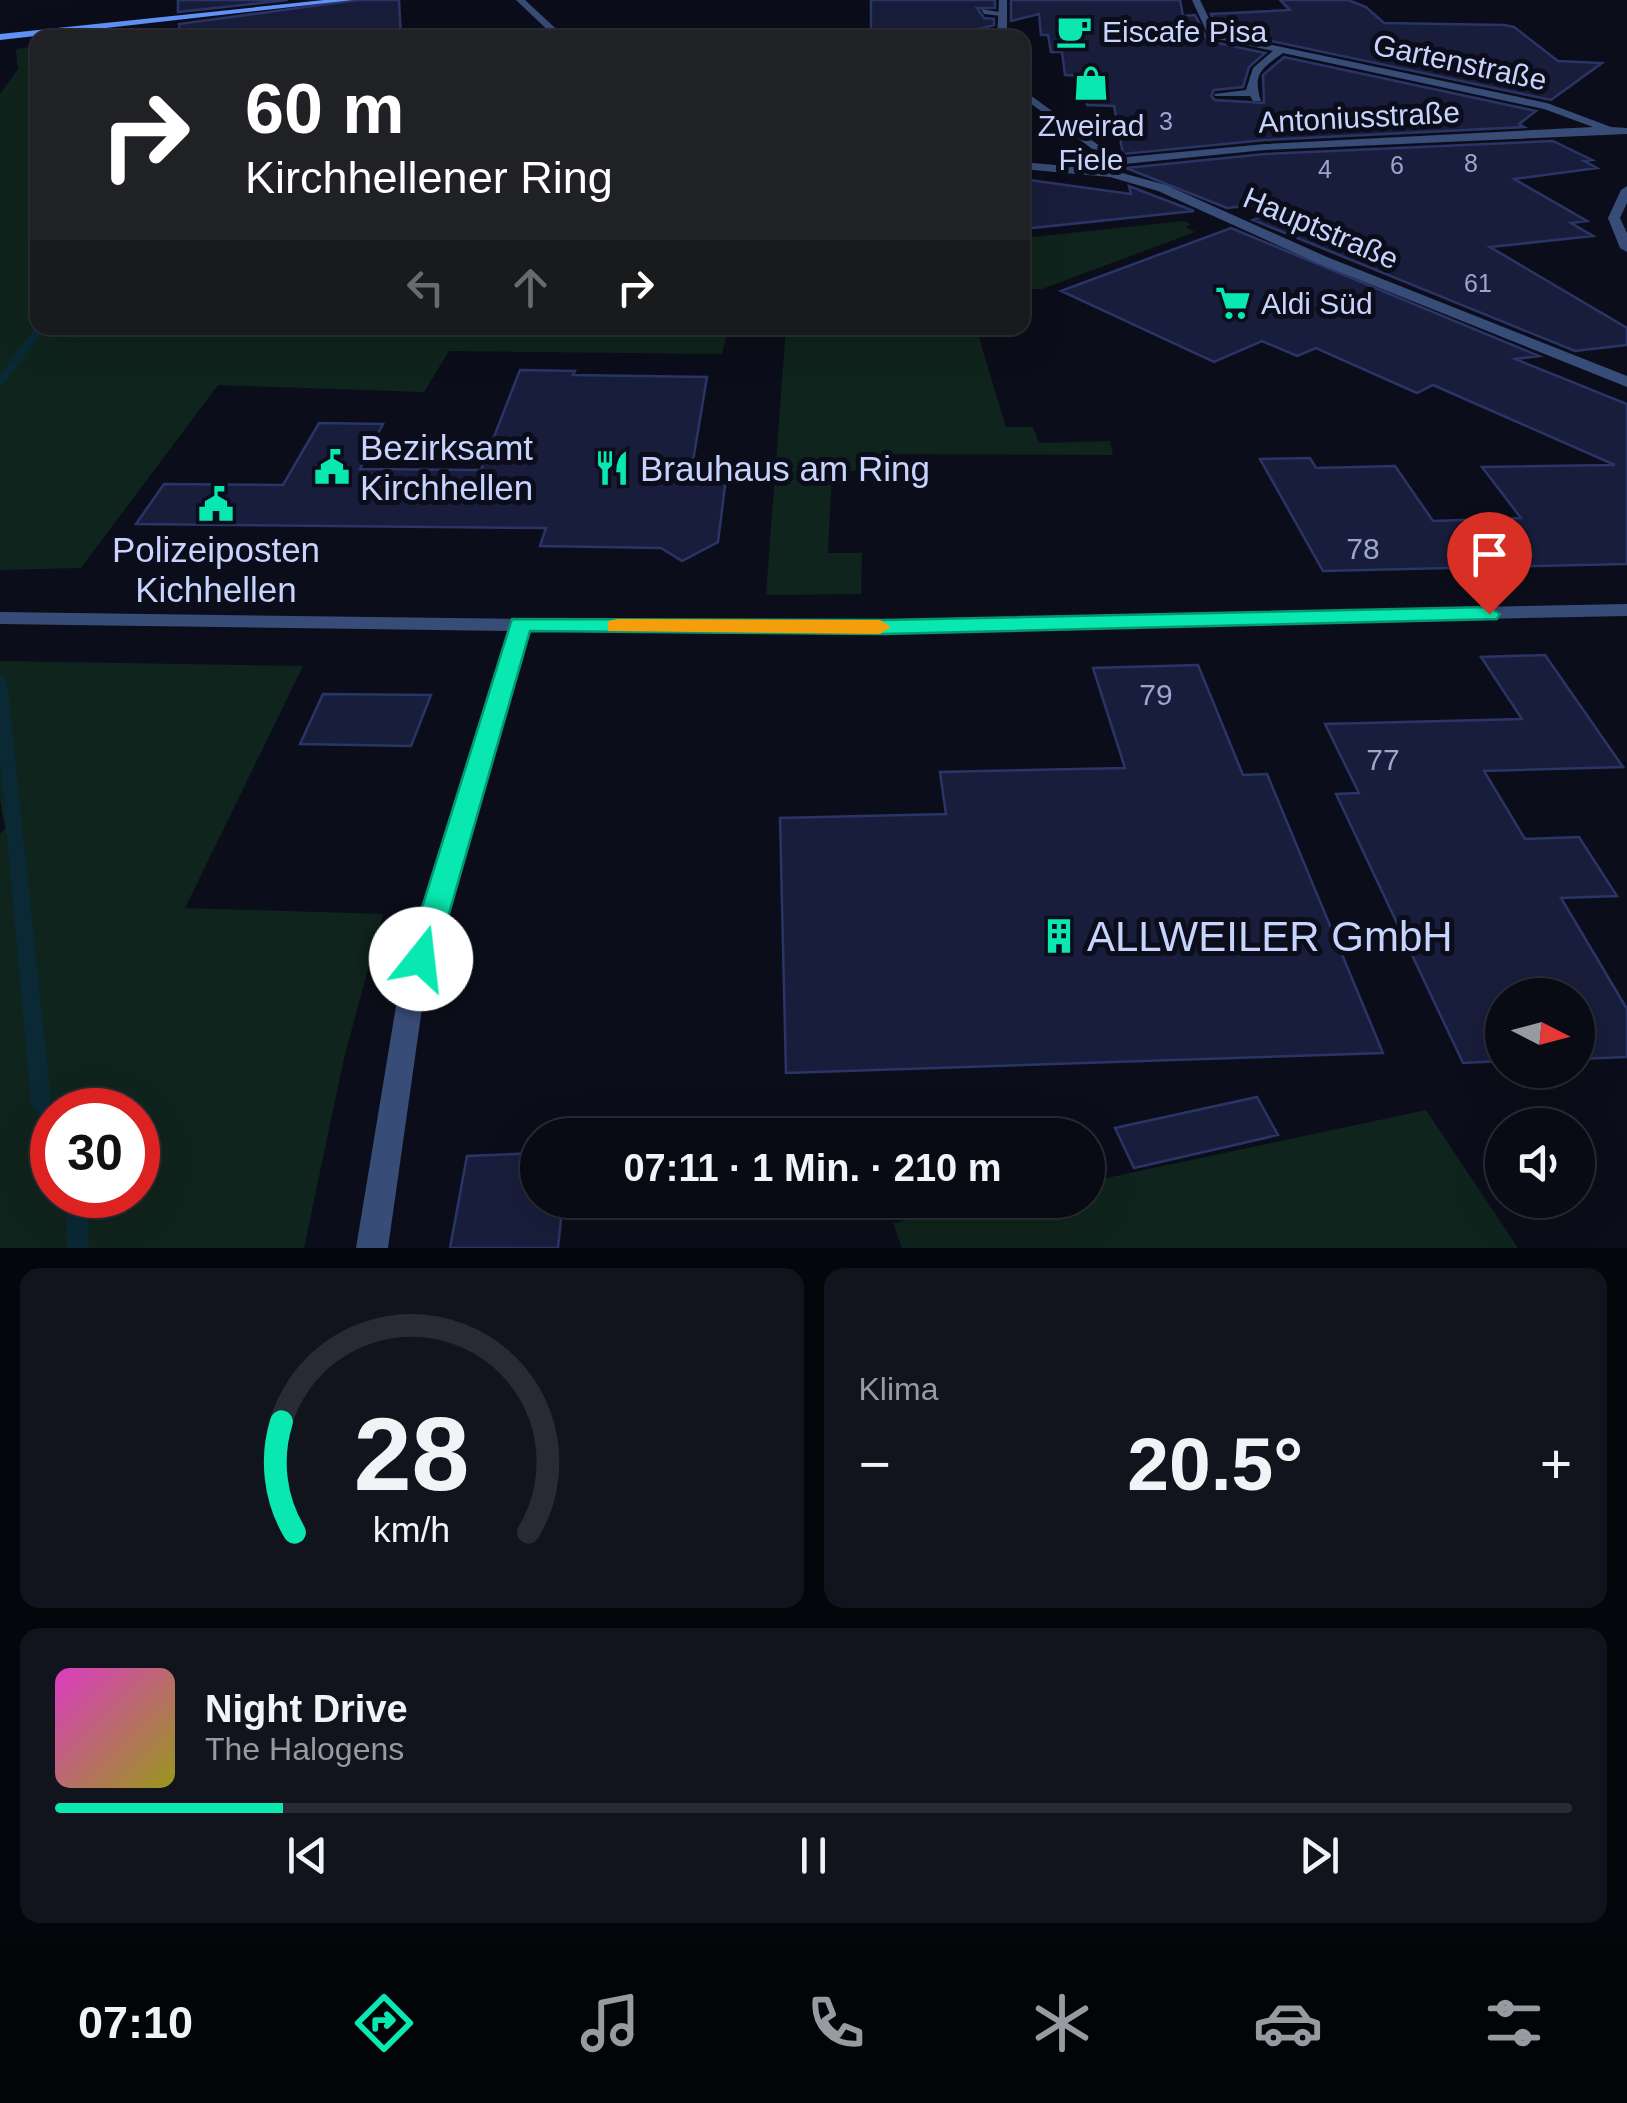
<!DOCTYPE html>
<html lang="de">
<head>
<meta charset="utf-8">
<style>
  :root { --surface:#080a14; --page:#11131d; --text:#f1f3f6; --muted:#989aa0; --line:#292b34; --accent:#08e8b0 }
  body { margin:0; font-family:Helvetica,sans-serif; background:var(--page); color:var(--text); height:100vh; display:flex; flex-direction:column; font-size:38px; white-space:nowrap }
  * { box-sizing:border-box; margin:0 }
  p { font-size:32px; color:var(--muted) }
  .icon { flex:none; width:55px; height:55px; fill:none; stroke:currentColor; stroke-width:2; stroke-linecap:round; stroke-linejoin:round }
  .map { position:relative; height:1248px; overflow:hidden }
  .details { display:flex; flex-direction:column; gap:20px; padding:20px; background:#04060b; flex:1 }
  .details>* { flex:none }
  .banner { position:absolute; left:30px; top:30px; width:1000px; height:305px; border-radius:20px; box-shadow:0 10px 40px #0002,0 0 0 2px var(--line); background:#202124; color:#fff; overflow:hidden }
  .needle { width:65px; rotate:96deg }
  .fabs { position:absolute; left:1485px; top:978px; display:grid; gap:20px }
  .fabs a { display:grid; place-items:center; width:110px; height:110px; border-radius:50%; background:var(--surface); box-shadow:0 10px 40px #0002,0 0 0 2px var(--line); font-size:50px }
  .speed { position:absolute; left:30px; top:1088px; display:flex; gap:20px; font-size:50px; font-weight:700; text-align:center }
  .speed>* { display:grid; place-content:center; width:130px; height:130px; border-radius:50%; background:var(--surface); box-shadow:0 10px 40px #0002,0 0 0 2px var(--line); line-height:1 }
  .speed .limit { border:15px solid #d22; background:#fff; color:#111 }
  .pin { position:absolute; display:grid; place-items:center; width:85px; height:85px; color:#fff; margin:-102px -42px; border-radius:50% 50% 50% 0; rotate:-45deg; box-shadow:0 0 10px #0007 }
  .pin .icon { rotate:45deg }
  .me { position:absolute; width:110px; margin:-55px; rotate:16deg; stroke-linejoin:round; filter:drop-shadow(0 0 8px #0008) }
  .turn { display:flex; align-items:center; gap:35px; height:210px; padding:0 50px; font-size:45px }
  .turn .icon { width:130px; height:130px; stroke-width:2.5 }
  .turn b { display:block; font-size:70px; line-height:85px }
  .lanes { display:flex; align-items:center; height:95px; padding:0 50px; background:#0003; justify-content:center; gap:50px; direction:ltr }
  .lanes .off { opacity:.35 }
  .big { font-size:75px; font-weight:700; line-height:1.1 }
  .details .widget { flex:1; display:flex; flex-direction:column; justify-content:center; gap:15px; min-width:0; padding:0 35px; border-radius:20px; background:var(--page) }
  .details .dial { align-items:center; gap:0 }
  .dial svg { height:260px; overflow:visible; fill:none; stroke:var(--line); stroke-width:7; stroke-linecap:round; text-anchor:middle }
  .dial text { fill:var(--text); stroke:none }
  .song { display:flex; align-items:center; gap:30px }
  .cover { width:120px; height:120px; border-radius:15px; background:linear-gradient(135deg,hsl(310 70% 55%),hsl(60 70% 35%)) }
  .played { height:10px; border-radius:5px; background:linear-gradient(90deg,var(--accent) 15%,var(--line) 15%) }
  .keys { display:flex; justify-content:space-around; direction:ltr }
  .heat { display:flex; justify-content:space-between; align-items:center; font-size:55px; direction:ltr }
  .details .tiles { flex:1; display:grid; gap:20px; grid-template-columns:1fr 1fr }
  .widget:last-child { grid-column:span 2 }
  .trip { position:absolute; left:520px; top:1118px; width:585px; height:100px; border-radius:50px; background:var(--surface); box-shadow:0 10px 40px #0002,0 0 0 2px var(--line); font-weight:700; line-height:100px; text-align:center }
  .tab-bar { display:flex; height:160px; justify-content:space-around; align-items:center; background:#030408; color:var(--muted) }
  .tab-bar .icon { width:70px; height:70px }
  .tab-bar .current { color:var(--accent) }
  .tab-bar b { font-size:45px; color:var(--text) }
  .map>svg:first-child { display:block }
  .green { fill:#0f241c; fill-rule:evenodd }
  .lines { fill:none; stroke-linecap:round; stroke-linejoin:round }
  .stream { fill:#0a2935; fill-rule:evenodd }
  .building { fill:#181d3b; stroke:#2b3466; stroke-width:2.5 }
  .pedestrian { fill:#384c78; fill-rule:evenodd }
  .minor { fill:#384c78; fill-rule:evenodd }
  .tertiary { fill:#384c78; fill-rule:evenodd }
  .secondary { fill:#6193f9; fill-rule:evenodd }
  .route { fill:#08e8b0; stroke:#059772; stroke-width:2.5 }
  .slow { fill:#f59e0b }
  .labels { text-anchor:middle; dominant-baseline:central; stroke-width:10; stroke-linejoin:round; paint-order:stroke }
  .far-number-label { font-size:25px; fill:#9ba6cc }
  .far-poi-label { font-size:30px; fill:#c7d4fd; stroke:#0b0e1a; text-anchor:start }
  .far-street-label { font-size:30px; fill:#c7d4fd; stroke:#0b0e1a }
  .number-label { font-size:30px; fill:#9ba6cc }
  .poi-label { font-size:35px; fill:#c7d4fd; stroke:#0b0e1a; text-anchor:start }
  .near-poi-label { font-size:42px; fill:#c7d4fd; stroke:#0b0e1a; text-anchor:start }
</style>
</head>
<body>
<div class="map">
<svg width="1627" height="1248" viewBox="0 0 1627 1248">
  <rect width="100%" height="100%" fill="#0b0e1a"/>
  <path class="green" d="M 37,46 L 38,328 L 721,328 L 727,331 L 722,354 L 449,351 L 424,392 L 218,385 L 81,568 L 0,570 L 0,94 L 18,69 L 16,49 Z
    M 1184,221 L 1191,224 L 1185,227 L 1195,232 L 1042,289 L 1023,289 L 1023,238 Z
    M 786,328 L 976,328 L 1006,427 L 1033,427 L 1039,443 L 1110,441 L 1113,455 L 862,454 L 862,471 L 832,471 L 828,553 L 862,553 L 861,594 L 766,595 Z
    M 0,661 L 303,666 L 185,908 L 383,914 L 344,1058 L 304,1248 L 0,1248 L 0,834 L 5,829 L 0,800 ZM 52,1110 L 138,1110 L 138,1195 L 52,1195 Z
    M 1426,1110 L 1518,1248 L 902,1248 L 893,1223 L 1000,1200 L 1088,1200 L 1088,1182 Z"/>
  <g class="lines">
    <path class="stream" d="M 36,326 L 45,328 L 4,384 L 0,385 L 0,375 Z
      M 0,675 L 7,680 L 51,1101 L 57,1110 L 52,1110 L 52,1128 L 45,1125 L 31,1103 L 0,760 Z
      M 67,1195 L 87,1195 L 89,1248 L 67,1248 Z"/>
  </g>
  <path class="building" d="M 178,0 L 288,0 L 178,12 Z
    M 357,0 L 399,0 L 401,38 L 180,38 L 179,24 Z
    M 871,0 L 995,0 L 995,8 L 977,8 L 984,18 L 994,19 L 994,25 L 962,34 L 871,31 Z
    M 1011,0 L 1180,0 L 1183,16 L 1195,15 L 1208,41 L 1265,53 L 1249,67 L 1243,87 L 1214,90 L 1211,96 L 1215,100 L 1264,103 L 1263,75 L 1284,57 L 1536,111 L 1519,124 L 1524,127 L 1265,140 L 1123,154 L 1114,106 L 1087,105 L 1082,76 L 1065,75 L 1062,52 L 1051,52 L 1048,35 L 1041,35 L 1039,14 L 1011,21 Z
    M 1280,0 L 1348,0 L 1366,7 L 1384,23 L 1504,25 L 1514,27 L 1558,61 L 1602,63 L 1551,100 L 1219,30 L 1211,14 L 1290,10 Z
    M 1553,141 L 1592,160 L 1584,161 L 1597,168 L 1514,179 L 1587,221 L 1571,223 L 1593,236 L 1490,247 L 1627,328 L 1627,345 L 1575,351 L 1253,220 L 1278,210 L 1277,203 L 1227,208 L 1126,168 L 1265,154 Z
    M 1022,179 L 1131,194 L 1129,186 L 1194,211 L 1022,229 Z
    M 1231,228 L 1539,356 L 1515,359 L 1627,404 L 1627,564 L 1323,571 L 1260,459 L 1310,458 L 1316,468 L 1395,466 L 1433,521 L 1521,518 L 1482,467 L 1615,465 L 1433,385 L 1417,393 L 1316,348 L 1297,356 L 1262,341 L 1214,362 L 1061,291 Z
    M 520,370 L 575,371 L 573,375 L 707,377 L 693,461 L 728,462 L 718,542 L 682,561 L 661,548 L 540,546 L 546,528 L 136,524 L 164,484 L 283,485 L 319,423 L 383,424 L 360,469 L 481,470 Z
    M 1545,655 L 1623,767 L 1484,771 L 1525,839 L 1579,837 L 1617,896 L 1561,898 L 1627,1009 L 1627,1057 L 1578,1059 L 1578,995 L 1502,995 L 1502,1061 L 1463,1063 L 1336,794 L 1359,793 L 1325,724 L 1522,719 L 1481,657 Z
    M 1198,665 L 1243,775 L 1267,774 L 1383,1053 L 786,1073 L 780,818 L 946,814 L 940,772 L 1125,768 L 1093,668 Z
    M 323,694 L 431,695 L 411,746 L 300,744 Z
    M 1257,1097 L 1278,1135 L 1134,1168 L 1115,1128 Z
    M 538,1153 L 538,1200 L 563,1200 L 558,1248 L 450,1248 L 467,1156 Z"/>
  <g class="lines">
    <path class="pedestrian" d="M 981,9 L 1005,13 L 1001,16 L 984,14 Z"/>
    <path class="minor" d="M 999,0 L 1007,0 L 1007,38 L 997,38 Z
      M 1192,0 L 1200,0 L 1216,33 L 1547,103 L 1611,127 L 1627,128 L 1627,134 L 1265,150 L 1114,165 L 1022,97 L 1022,89 L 1116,158 L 1265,144 L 1593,127 L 1544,109 L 1283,53 C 1259,70 1253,75 1261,101 L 1253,101 L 1250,96 L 1215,96 L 1214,94 L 1246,90 L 1253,68 L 1273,51 L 1209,37 Z
      M 560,31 L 557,36 L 505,38 L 509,35 Z
      M 1627,186 L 1627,203 L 1620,218 L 1627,233 L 1627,252 L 1620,248 L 1608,218 L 1621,190 Z
      M 1627,604 L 1627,616 L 745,634 L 528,631 L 424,994 L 388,1248 L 356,1248 L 398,994 L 508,631 L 0,624 L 0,612 L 745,622 Z"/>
    <path class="tertiary" d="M 516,0 L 525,0 L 566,38 L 556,38 Z
      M 1022,162 L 1111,170 L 1166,185 L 1327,257 L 1627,376 L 1627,387 L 1317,263 L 1158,191 L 1110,177 L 1022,169 Z"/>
    <path class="secondary" d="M 324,0 L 353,0 L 0,40 L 0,34 Z"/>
  </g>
  <path class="route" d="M 1489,607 L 1500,614 L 1497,619 L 885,634 L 530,631 L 436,959 L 431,967 L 410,967 L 406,959 L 512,619 L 885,620 Z"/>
  <path class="slow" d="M 617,619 L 880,620 L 891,627 L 880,634 L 608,631 L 608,621 Z"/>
  <defs>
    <symbol id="cafe-bare" viewBox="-9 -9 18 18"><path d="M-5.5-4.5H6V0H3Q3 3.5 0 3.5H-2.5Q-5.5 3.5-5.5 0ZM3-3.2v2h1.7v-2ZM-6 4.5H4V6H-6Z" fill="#08e8b0" stroke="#0b0e1a" stroke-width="2.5" paint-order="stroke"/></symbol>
    <symbol id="shop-bare" viewBox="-9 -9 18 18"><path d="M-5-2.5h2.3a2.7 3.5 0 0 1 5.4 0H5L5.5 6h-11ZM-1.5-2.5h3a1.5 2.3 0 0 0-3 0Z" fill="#08e8b0" stroke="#0b0e1a" stroke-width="2.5" paint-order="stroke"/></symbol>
    <symbol id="supermarket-bare" viewBox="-9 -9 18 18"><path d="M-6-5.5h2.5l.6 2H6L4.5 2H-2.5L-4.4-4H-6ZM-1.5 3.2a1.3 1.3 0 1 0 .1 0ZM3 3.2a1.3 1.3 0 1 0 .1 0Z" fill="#08e8b0" stroke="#0b0e1a" stroke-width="2.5" paint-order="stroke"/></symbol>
    <symbol id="civic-bare" viewBox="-9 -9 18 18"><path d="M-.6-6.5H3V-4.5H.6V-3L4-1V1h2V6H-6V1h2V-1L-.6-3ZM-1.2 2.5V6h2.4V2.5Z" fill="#08e8b0" stroke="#0b0e1a" stroke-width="2.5" paint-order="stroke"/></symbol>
    <symbol id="restaurant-bare" viewBox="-9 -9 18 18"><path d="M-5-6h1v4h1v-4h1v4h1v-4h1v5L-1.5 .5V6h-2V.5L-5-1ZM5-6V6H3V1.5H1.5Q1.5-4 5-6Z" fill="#08e8b0" stroke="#0b0e1a" stroke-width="2.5" paint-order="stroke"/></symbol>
    <symbol id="building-bare" viewBox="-9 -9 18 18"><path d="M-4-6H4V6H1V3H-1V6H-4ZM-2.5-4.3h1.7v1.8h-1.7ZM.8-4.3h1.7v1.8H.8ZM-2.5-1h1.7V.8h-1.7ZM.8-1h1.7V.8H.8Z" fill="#08e8b0" stroke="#0b0e1a" stroke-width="2.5" paint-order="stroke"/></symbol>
  </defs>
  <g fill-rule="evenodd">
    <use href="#cafe-bare" x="1049" y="6" width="50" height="50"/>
    <use href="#shop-bare" x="1066" y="58" width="50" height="50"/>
    <use href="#supermarket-bare" x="1208" y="278" width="50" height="50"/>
    <use href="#civic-bare" x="307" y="442" width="50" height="50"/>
    <use href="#restaurant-bare" x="587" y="443" width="50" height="50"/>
    <use href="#civic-bare" x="191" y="479" width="50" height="50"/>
    <use href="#building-bare" x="1034" y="911" width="50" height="50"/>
  </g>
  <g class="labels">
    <g class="far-number-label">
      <text x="1166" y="121">3</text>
      <text x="1471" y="163">8</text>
      <text x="1397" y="165">6</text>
      <text x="1325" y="169">4</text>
      <text x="1478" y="283">61</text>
    </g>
    <g class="far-poi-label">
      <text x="1102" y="31">Eiscafe Pisa</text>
      <text x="1091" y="125" text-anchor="middle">Zweirad<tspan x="1091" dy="34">Fiele</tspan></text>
      <text x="1261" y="303">Aldi Süd</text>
    </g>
    <g class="far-street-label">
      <text transform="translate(1460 62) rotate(12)">Gartenstraße</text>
      <text transform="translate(1359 117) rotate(-3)">Antoniusstraße</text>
      <text transform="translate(1321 228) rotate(23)">Hauptstraße</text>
    </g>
    <g class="number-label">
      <text x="1363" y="548">78</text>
      <text x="1156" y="694">79</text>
      <text x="1383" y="759">77</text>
    </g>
    <g class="poi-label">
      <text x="360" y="447">Bezirksamt<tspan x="360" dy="40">Kirchhellen</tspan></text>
      <text x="640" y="468">Brauhaus am Ring</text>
      <text x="216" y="549" text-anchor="middle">Polizeiposten<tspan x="216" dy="40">Kichhellen</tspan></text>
    </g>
    <g class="near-poi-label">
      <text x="1087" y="936">ALLWEILER GmbH</text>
    </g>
  </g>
</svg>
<div class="fabs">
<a><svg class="needle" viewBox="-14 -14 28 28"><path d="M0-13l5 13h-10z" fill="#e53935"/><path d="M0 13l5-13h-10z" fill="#989aa0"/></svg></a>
<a><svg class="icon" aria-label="sound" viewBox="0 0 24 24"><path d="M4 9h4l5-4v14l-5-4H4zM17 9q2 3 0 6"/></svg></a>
</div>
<div class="speed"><div class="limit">30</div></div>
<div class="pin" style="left:1489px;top:614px;background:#d93025"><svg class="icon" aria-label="arrive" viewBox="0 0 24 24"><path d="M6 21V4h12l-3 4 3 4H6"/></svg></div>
<svg class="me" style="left:421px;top:959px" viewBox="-20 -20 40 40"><circle r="19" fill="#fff"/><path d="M0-13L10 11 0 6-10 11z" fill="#08e8b0"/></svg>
<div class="trip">07:11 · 1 Min. · 210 m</div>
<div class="banner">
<div class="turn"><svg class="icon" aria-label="right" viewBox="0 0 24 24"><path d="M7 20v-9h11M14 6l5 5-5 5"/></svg><div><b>60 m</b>Kirchhellener Ring</div></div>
<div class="lanes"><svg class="icon off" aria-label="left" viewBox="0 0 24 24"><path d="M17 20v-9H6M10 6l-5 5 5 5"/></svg><svg class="icon off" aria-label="ahead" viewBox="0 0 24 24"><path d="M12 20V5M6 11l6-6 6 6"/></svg><svg class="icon" aria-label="right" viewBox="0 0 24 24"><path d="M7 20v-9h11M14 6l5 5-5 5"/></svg></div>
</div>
</div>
<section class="details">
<div class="tiles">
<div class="widget dial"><svg viewBox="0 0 100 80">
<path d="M14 69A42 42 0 1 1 86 69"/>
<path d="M14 69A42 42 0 0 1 10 35" stroke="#08e8b0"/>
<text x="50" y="56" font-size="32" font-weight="700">28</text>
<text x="50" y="72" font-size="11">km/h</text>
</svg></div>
<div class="widget"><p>Klima</p>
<div class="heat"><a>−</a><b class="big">20.5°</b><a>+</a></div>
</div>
<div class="widget">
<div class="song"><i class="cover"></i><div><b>Night Drive</b><p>The Halogens</p></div></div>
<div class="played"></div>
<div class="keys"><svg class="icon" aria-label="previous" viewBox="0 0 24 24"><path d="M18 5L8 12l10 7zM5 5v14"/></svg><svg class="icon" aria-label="pause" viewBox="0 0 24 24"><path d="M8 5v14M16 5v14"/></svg><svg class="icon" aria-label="next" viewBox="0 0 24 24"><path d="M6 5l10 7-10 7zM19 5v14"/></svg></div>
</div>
</div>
</section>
<nav class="tab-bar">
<b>07:10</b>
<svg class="icon current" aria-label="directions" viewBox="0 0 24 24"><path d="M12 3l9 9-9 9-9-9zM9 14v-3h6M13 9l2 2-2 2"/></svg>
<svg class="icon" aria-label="music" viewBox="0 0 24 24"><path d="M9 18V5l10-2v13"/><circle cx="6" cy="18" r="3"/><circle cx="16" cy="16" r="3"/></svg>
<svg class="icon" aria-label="phone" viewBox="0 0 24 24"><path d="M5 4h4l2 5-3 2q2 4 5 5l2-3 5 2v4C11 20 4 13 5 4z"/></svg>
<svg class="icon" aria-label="climate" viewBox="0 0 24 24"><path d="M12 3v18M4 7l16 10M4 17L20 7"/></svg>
<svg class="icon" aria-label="car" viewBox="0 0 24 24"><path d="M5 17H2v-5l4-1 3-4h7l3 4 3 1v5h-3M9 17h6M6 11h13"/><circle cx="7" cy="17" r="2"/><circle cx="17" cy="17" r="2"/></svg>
<svg class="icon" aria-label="filters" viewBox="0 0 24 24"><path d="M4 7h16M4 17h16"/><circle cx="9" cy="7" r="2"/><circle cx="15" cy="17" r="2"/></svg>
</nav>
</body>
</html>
